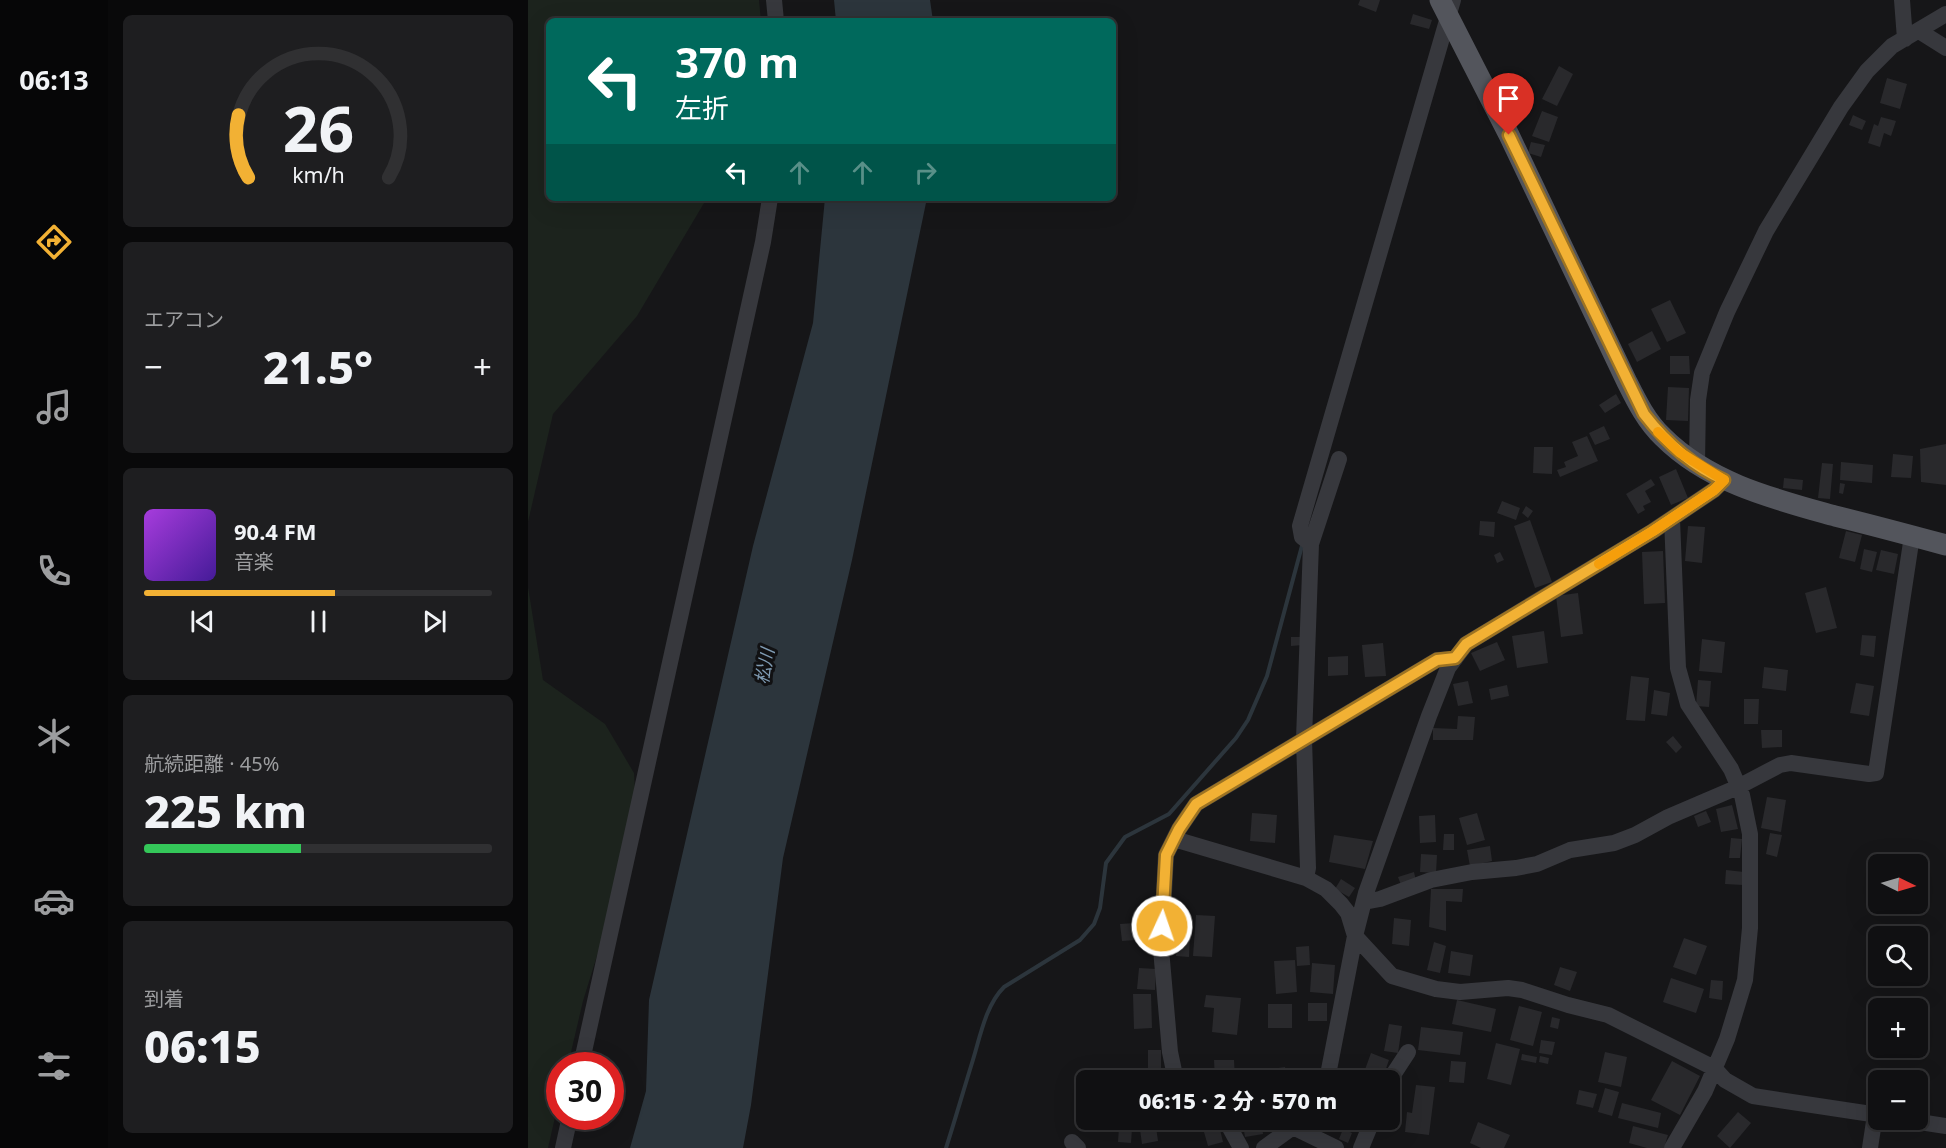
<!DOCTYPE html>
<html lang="ja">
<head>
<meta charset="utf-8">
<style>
  :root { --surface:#101012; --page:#1e1e20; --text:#f1f3f6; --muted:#9c9d9f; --line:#303032; --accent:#f2b134 }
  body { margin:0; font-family:"Noto Sans","Noto Sans JP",sans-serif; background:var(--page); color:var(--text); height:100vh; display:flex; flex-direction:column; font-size:22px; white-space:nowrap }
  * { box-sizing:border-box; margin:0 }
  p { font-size:20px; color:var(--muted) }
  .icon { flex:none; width:33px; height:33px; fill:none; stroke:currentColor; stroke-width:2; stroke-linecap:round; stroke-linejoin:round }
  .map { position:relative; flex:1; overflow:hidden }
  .sheet { display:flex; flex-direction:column; gap:15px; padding:15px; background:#09090a; width:420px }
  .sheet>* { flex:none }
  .banner { position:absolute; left:18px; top:18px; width:570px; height:183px; border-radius:9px; box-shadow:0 6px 24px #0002,0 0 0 2px var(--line); background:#00695c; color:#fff; overflow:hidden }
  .needle { width:39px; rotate:95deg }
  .buttons { position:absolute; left:1340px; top:854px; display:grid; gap:12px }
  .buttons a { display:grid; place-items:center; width:60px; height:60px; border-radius:9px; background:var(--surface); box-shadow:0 6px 24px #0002,0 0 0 2px var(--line); font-size:30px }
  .speed { position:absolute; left:18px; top:1052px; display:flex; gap:12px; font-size:30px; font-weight:700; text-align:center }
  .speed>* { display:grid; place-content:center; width:78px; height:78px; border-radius:50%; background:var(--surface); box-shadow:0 6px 24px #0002,0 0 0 2px var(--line); line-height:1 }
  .speed .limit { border:9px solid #d22; background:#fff; color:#111 }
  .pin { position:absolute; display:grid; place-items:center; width:51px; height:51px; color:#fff; margin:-62px -26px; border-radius:50% 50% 50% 0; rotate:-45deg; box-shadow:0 0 6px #0007 }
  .pin .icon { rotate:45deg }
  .me { position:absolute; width:66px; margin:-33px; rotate:3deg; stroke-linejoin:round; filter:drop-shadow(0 0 4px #0008) }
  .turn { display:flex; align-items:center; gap:21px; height:126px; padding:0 30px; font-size:27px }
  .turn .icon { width:78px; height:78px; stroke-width:2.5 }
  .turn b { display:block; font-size:42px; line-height:51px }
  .lanes { display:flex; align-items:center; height:57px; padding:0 30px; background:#0003; justify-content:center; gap:30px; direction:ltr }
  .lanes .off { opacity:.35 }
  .big { font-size:45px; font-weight:800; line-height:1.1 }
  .sheet .widget { flex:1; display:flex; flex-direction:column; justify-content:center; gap:9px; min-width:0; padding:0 21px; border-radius:9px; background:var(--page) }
  .sheet .dial { align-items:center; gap:0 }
  .dial svg { height:156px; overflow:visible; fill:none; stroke:var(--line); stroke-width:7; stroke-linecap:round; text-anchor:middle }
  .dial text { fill:var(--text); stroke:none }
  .song { display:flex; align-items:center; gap:18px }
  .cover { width:72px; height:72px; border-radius:9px; background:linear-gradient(135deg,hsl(280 70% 55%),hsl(260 70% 35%)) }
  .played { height:6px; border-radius:3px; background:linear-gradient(90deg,var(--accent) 55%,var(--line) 55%) }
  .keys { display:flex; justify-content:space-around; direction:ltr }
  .heat { display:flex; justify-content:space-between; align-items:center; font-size:33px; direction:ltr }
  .charge { height:9px; border-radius:4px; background:linear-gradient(90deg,#34c759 45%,var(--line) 0) }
  .trip { position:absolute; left:548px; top:1070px; width:324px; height:60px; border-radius:9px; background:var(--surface); box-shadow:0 6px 24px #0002,0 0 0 2px var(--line); font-weight:800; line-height:60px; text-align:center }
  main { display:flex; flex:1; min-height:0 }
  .dock { display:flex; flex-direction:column; width:108px; justify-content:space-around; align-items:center; background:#060607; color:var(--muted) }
  .dock .icon { width:42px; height:42px }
  .dock .active { color:var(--accent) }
  .dock b { font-size:27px; color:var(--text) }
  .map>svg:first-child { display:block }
  .green { fill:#1c231d }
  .water { fill:#2c353c }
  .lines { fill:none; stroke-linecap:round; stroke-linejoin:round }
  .stream { stroke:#2c353c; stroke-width:4 }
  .building { fill:#29292c }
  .minor { stroke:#37383d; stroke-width:16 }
  .major { stroke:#53555c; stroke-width:21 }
  .route-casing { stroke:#9d7322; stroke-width:15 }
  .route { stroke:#f2b134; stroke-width:10 }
  .slow { stroke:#f59e0b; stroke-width:10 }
  .labels { text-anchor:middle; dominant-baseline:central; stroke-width:6; stroke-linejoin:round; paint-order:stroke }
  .water-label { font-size:18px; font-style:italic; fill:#7f9bb3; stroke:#111113 }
</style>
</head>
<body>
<main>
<nav class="dock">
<b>06:13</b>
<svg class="icon active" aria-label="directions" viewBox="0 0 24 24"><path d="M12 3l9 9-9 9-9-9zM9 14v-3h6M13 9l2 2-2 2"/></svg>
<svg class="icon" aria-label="music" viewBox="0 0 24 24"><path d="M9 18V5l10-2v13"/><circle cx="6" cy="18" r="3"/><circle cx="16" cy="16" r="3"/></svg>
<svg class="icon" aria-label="phone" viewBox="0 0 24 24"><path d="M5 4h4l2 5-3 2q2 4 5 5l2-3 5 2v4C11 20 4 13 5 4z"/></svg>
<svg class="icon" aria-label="climate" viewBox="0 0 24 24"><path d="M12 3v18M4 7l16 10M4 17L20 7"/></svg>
<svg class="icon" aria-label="car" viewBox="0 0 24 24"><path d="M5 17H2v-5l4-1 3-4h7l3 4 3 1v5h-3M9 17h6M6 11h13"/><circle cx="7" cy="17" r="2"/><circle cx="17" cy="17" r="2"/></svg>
<svg class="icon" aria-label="filters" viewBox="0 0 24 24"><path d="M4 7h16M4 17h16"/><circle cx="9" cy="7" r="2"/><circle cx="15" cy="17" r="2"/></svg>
</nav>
<section class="sheet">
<div class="widget dial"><svg viewBox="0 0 100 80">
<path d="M14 69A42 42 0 1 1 86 69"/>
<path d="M14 69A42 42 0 0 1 9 37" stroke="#f2b134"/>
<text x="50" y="56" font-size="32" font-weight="700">26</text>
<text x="50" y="72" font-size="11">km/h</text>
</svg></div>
<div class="widget"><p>エアコン</p>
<div class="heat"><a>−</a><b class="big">21.5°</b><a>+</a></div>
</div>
<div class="widget">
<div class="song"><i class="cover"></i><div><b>90.4 FM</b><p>音楽</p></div></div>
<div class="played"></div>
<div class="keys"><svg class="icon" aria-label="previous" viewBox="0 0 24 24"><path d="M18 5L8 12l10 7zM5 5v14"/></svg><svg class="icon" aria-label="pause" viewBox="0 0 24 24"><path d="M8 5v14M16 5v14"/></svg><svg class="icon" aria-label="next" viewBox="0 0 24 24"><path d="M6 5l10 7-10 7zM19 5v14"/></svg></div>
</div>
<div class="widget"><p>航続距離 · 45%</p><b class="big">225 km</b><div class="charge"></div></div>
<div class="widget"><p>到着</p><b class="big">06:15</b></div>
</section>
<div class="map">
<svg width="1418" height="1148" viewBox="0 0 1418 1148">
  <rect width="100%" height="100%" fill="#161618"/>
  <path class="green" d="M 0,0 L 231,0 L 233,21 L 21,21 L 21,198 L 179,198 L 109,316 L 25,414 L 0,522 Z
    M 0,587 L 15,680 L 77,724 L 106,773 L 109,826 L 55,1001 L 40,1065 L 32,1065 L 31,1100 L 20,1148 L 0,1148 Z"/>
  <path class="water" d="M 306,0 L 402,0 L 405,21 L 308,21 Z
    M 297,198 L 399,198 L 324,560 L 255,858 L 223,1105 L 215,1148 L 102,1148 L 118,1091 L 121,1000 L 225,546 L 285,323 Z"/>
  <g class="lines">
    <path class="stream" d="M 418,1148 C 427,1120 435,1092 444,1063 C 452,1038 457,1006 476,987 L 552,940 L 566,924 L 572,908 L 578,863 L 597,837 L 641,814 L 708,738 L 720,720 L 739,676 L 775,542"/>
  </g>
  <path class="building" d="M 832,0 L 852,0 L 848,12 L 830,5 Z
    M 885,14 L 904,20 L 901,29 L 882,24 Z
    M 1031,66 L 1045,74 L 1029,106 L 1014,99 Z
    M 1359,78 L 1379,84 L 1372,109 L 1352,103 Z
    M 1014,111 L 1030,117 L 1021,142 L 1004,136 Z
    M 1325,115 L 1338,121 L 1334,130 L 1321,125 Z
    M 1353,117 L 1368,121 L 1363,136 L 1356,133 L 1352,147 L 1340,143 L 1346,124 L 1350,126 Z
    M 1003,142 L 1017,145 L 1013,157 L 1000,153 Z
    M 1142,300 L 1158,333 L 1139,342 L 1123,309 Z
    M 1124,331 L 1133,349 L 1109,362 L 1100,344 Z
    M 1142,356 L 1161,356 L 1162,374 L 1142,374 Z
    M 1140,387 L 1161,388 L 1160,421 L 1138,420 Z
    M 1088,394 L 1093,403 L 1077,413 L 1071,405 Z
    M 1076,426 L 1082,439 L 1067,445 L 1061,433 Z
    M 1059,436 L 1070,461 L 1032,477 L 1029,470 L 1038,467 L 1036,462 L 1050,456 L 1044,442 Z
    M 1418,444 L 1418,485 L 1393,482 L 1392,449 Z
    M 1006,447 L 1025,447 L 1024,474 L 1005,473 Z
    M 1365,454 L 1385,456 L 1383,478 L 1363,477 Z
    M 1313,462 L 1345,465 L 1344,483 L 1312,480 Z
    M 1294,463 L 1305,464 L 1302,499 L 1290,498 Z
    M 1148,469 L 1160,498 L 1143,505 L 1131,477 Z
    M 1256,478 L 1275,480 L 1274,490 L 1255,488 Z
    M 1123,479 L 1127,485 L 1117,491 L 1123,502 L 1115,506 L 1117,510 L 1110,514 L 1098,494 Z
    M 1312,483 L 1317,484 L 1315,494 L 1311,493 Z
    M 974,501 L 992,508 L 988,520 L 969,513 Z
    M 998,506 L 1005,511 L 1000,518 L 994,513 Z
    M 1002,520 L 1024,582 L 1007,588 L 986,526 Z
    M 952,521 L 967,522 L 966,537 L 951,535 Z
    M 1160,526 L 1177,527 L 1174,563 L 1157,561 Z
    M 1318,531 L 1334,535 L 1327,562 L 1311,558 Z
    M 1336,549 L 1349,552 L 1344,572 L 1332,569 Z
    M 1353,550 L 1370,554 L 1366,574 L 1348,570 Z
    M 1135,551 L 1137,603 L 1116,604 L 1114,552 Z
    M 972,552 L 976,560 L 969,563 L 966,555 Z
    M 1298,587 L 1309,628 L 1288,633 L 1277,593 Z
    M 1050,593 L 1055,634 L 1033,637 L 1028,596 Z
    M 1016,631 L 1020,663 L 989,668 L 984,636 Z
    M 1334,635 L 1348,636 L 1346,657 L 1332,655 Z
    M 763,637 L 775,637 L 775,645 L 763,646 Z
    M 1174,639 L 1197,642 L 1194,673 L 1171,671 Z
    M 969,642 L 977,660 L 952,671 L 943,653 Z
    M 855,643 L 858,676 L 837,677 L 834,645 Z
    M 820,656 L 820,675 L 800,676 L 800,657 Z
    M 1236,667 L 1260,670 L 1258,691 L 1234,688 Z
    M 1103,676 L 1121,678 L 1117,721 L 1098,720 Z
    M 1170,680 L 1183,681 L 1181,707 L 1168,706 Z
    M 940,681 L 945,703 L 930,706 L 925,684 Z
    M 1328,683 L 1346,686 L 1341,716 L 1322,713 Z
    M 979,685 L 981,696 L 963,700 L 961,689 Z
    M 1126,690 L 1142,693 L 1139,716 L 1123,714 Z
    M 1216,699 L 1231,699 L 1230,724 L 1216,724 Z
    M 930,716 L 947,717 L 945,740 L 905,740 L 905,728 L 929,729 Z
    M 1233,730 L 1254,730 L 1254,747 L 1234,748 Z
    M 1145,736 L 1154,747 L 1148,753 L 1138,742 Z
    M 1239,797 L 1258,800 L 1253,832 L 1233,828 Z
    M 1204,805 L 1210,829 L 1193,832 L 1188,809 Z
    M 1178,811 L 1183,822 L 1170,827 L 1166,816 Z
    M 724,813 L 749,815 L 747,843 L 722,841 Z
    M 949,813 L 957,840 L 939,845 L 931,818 Z
    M 907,815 L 908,842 L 892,843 L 891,816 Z
    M 1242,833 L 1254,835 L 1249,857 L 1238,854 Z
    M 916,834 L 926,834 L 926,850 L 915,850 Z
    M 806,835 L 845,841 L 837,869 L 801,862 Z
    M 1203,838 L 1214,839 L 1212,858 L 1201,858 Z
    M 962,846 L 964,861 L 942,866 L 939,850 Z
    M 893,854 L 909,855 L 908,873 L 892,872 Z
    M 1198,870 L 1216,872 L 1215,885 L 1197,884 Z
    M 886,872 L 888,881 L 873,885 L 870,877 Z
    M 813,879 L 827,888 L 821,897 L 807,889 Z
    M 903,889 L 935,889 L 934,902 L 918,901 L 918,931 L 901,927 Z
    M 668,915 L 687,916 L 684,957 L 665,956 Z
    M 866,918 L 883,920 L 881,946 L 864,944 Z
    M 607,923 L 608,940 L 594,941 L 592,924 Z
    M 615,926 L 625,927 L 624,942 L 615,941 Z
    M 650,935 L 662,936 L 661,957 L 648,956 Z
    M 1156,938 L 1179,946 L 1168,975 L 1145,967 Z
    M 906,942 L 918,946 L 912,973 L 899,970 Z
    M 781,946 L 782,965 L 769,966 L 768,947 Z
    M 923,951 L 945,955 L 942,976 L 920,973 Z
    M 767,960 L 769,992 L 748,994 L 746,961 Z
    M 784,963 L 807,965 L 805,994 L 782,992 Z
    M 1032,967 L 1049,972 L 1042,991 L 1026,985 Z
    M 611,968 L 628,969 L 627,990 L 609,989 Z
    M 1143,978 L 1176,989 L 1168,1013 L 1135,1002 Z
    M 1183,980 L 1195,981 L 1194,1000 L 1181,998 Z
    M 605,994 L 623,994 L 624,1028 L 606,1029 Z
    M 678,995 L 713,998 L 709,1035 L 684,1032 L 686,1008 L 676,1007 Z
    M 929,1000 L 968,1009 L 963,1032 L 924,1024 Z
    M 780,1003 L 799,1003 L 799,1021 L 780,1021 Z
    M 740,1004 L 764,1004 L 764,1028 L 740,1028 Z
    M 991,1006 L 1014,1012 L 1005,1046 L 982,1040 Z
    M 1024,1017 L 1032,1019 L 1030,1029 L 1022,1027 Z
    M 861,1024 L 874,1026 L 870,1053 L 856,1051 Z
    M 893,1027 L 935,1032 L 932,1055 L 890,1050 Z
    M 1013,1040 L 1027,1042 L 1024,1055 L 1011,1053 Z
    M 968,1043 L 992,1049 L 983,1085 L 959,1079 Z
    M 620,1050 L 633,1050 L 633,1072 L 620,1072 Z
    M 1077,1052 L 1099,1057 L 1093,1087 L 1070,1082 Z
    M 843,1053 L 861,1060 L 854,1080 L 841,1080 L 834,1078 Z
    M 994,1054 L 1009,1057 L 1008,1063 L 993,1060 Z
    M 1012,1056 L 1021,1058 L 1020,1064 L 1011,1062 Z
    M 686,1060 L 706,1060 L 707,1080 L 687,1080 Z
    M 923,1061 L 938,1062 L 936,1083 L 921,1082 Z
    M 1144,1061 L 1172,1076 L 1152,1115 L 1123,1100 Z
    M 757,1067 L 759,1080 L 738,1080 L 737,1070 Z
    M 734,1072 L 735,1080 L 721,1080 L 721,1073 Z
    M 888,1085 L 907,1087 L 901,1135 L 877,1132 L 879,1112 L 884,1113 Z
    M 1077,1088 L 1091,1092 L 1084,1116 L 1070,1112 Z
    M 1051,1090 L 1069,1094 L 1065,1108 L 1048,1104 Z
    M 1094,1103 L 1133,1113 L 1130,1128 L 1090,1118 Z
    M 1210,1112 L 1223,1123 L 1202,1148 L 1189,1136 Z
    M 641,1119 L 659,1119 L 660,1123 L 645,1128 Z
    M 714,1119 L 733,1119 L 735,1134 L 717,1137 Z
    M 818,1119 L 835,1119 L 832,1129 L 817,1125 Z
    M 627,1120 L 630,1141 L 614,1144 L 611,1122 Z
    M 690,1121 L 695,1142 L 680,1146 L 674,1125 Z
    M 950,1122 L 982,1135 L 976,1148 L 953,1148 L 942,1143 Z
    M 1105,1126 L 1140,1135 L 1136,1148 L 1119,1148 L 1101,1143 Z
    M 591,1127 L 604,1128 L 603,1143 L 590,1142 Z
    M 815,1129 L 824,1133 L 820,1143 L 811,1139 Z"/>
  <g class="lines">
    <path class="minor" d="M 246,0 L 248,21
      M 1374,0 L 1377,39
      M 1391,31 L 1418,48
      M 1169,464 L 1170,400 L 1174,373 L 1199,312 L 1238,231 L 1313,107 L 1339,71 L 1364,46 L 1418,14
      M 1144,519 L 1150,668 L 1160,704 L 1203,769 L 1214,795 L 1222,834 L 1222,928 L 1217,980 L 1199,1039 L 1177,1091 L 1144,1148
      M 783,544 L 774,537 L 772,526 L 925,0
      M 646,839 L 778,878 L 798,889 L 813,904 L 820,913 L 827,936 L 864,976 L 908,989 L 932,992 L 980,988 L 994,990 L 1040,1005 L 1080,1015 L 1186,1068 L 1197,1080 L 1225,1096 L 1350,1115
      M 778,878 L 780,868 L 776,739 L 783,544 L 811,459
      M 836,902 L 852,899 L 903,880 L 944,872 L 988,868 L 1009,864 L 1042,850 L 1086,843 L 1107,835 L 1140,817 L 1210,787 L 1252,765 L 1263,763 L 1341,774 L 1348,773 L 1384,536
      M 53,1065 L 235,242 L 242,198
      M 652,1080 L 646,1071 L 642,1052 L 633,949 L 638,855 L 651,829 L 668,804 L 909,660 L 927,659
      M 799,1080 L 827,936 L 838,893 L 901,716 L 920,668 L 938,644 L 1125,531 L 1186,490 L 1196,480
      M 861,1081 L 880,1052
      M 697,1119 L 713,1148
      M 1372,1119 L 1418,1126
      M 765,1127 L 808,1148
      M 544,1142 L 550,1148
      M 35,1148 L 42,1116
      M 736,1148 L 776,1119
      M 833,1148 L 845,1119
      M 1342,1148 L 1347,1115"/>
    <path class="major" d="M 912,0 L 981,135 L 1098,380 C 1108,400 1118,421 1135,437 C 1181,483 1246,499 1307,516 C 1344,525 1381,535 1418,545"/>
  </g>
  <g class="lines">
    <defs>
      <path id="route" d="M 634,926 L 638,855 L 651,829 L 668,804 L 909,660 L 927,658 L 938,644 L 1125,531 L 1186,490 L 1196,480 C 1164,466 1137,441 1116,414 L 981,135"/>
    </defs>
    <use href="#route" class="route-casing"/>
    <use href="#route" class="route"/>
    <path class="slow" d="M 1071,564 L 1125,531 L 1186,490 L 1196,480 L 1151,452 L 1130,432"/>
  </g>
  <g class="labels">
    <g class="water-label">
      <text transform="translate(236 666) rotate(-80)">松川</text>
    </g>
  </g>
</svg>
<div class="buttons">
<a><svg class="needle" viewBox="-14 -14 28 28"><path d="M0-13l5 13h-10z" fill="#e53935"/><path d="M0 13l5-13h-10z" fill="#9c9d9f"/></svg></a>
<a><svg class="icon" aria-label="search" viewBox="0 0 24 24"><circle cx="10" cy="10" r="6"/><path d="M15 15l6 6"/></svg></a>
<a>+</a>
<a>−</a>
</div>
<div class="speed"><div class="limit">30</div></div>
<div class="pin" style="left:981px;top:135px;background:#d93025"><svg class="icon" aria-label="arrive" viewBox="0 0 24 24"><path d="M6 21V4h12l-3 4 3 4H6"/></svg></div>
<svg class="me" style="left:634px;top:926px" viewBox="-20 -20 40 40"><circle r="17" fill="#f2b134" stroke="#fff" stroke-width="3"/><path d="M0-11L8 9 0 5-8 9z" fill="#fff"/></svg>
<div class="trip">06:15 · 2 分 · 570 m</div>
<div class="banner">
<div class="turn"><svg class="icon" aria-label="left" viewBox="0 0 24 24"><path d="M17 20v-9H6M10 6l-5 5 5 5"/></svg><div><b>370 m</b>左折</div></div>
<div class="lanes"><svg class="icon" aria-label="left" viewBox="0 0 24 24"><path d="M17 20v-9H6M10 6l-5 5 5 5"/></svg><svg class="icon off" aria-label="ahead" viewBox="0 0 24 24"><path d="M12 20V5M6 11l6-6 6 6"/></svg><svg class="icon off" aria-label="ahead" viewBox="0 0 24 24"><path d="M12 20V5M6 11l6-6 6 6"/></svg><svg class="icon off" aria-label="right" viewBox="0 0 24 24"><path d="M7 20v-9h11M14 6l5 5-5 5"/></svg></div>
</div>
</div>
</main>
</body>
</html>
